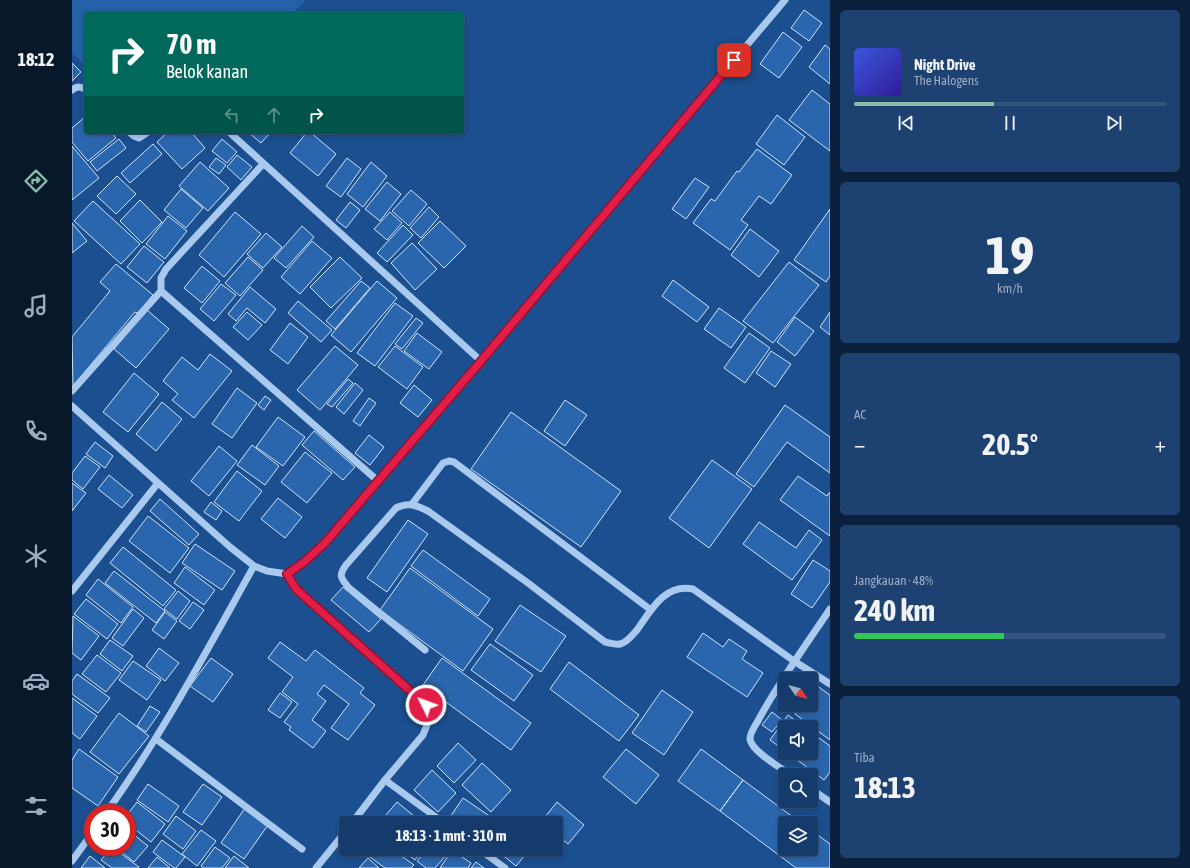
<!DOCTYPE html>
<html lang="id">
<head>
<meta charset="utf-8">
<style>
  :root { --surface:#143b6b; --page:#1d4271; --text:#f1f3f6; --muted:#9dadc1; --line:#33557e; --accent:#8abfa5 }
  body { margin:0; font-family:"Asap Condensed",sans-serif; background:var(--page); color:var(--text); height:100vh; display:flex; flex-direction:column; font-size:15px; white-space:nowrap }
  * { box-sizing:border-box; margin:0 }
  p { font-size:13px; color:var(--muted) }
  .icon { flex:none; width:22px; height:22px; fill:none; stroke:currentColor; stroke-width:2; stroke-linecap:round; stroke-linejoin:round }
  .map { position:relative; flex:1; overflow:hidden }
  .side { display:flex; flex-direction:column; gap:10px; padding:10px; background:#0b203b; width:360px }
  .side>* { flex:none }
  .top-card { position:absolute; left:12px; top:12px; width:380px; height:122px; border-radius:4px; box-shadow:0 2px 6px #0003,0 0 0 1px var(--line); background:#00695c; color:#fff; overflow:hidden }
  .needle { width:26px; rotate:125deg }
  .controls { position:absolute; left:706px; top:672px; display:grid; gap:8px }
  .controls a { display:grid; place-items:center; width:40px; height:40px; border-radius:4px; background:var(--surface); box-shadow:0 2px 6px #0003,0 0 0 1px var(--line); font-size:20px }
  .speed { position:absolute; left:12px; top:804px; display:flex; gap:8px; font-size:20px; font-weight:700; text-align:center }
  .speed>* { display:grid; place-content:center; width:52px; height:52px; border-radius:50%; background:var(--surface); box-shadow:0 2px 6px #0003,0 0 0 1px var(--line); line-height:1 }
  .speed .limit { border:6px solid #d22; background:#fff; color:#111 }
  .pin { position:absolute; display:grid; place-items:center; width:34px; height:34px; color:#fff; margin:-17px; border-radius:8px; box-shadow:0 2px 6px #0006 }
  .me { position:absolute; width:44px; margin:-22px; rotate:312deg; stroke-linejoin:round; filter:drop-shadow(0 0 3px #0008) }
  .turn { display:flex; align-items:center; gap:14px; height:84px; padding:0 16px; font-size:18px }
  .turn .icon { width:52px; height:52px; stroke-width:2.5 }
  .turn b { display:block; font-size:28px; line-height:34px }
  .lanes { display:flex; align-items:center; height:38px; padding:0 16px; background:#0003; justify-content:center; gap:20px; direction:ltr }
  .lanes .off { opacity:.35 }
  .big { font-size:30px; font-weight:700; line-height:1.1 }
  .side .tile { flex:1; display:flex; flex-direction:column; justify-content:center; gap:6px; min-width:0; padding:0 14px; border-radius:6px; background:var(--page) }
  .side .dial { align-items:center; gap:0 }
  .dial b { font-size:52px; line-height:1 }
  .song { display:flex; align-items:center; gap:12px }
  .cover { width:48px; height:48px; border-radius:6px; background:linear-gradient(135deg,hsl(230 70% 55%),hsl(250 70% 35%)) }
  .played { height:4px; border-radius:2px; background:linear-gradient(90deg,var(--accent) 45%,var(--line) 45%) }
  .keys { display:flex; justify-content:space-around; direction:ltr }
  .heat { display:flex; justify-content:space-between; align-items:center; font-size:22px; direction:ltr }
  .charge { height:6px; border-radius:3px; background:linear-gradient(90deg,#34c759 48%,var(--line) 0) }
  .trip { position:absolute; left:267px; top:816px; width:224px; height:40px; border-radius:4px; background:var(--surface); box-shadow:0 2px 6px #0003,0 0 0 1px var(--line); font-weight:700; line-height:40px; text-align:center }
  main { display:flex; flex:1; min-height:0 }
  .dock { display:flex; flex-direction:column; width:72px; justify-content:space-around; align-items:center; background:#08182b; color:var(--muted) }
  .dock .icon { width:28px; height:28px }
  .dock .selected { color:var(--accent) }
  .dock b { font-size:18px; color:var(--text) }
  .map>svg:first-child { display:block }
  .green { fill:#2461a8 }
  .building { fill:#2a66ad; stroke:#cfe3fa }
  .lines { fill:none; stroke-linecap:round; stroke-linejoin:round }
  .minor { stroke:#a9c9ee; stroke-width:7 }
  .route-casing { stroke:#92132f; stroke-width:10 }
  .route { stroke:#e11d48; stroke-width:7 }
</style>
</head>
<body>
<main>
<nav class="dock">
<b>18:12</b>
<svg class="icon selected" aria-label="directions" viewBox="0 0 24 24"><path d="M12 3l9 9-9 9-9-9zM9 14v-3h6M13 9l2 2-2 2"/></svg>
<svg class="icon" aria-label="music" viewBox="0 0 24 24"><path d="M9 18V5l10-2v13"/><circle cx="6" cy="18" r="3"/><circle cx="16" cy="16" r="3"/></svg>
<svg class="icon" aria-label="phone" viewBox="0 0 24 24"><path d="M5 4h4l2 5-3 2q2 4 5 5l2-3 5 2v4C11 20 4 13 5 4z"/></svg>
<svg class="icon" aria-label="climate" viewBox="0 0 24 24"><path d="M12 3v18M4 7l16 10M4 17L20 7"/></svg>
<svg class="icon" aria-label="car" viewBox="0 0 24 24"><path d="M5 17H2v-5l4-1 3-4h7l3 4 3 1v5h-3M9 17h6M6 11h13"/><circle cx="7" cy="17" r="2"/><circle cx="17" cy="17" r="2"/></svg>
<svg class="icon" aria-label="filters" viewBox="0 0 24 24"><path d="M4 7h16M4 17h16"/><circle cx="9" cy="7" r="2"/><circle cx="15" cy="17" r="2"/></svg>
</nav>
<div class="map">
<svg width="758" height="868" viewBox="0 0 758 868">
  <rect width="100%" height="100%" fill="#1b4f8f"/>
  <path class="green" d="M 0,0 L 234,0 L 220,14 L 14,14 L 14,67 L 0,52 Z"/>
  <path class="building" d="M 732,10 L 750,23 L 737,41 L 719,28 Z
    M 711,32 L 730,47 L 707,78 L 688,64 Z
    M 753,45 L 758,49 L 758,84 L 737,67 Z
    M 0,63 L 9,72 L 0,81 Z
    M 740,90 L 758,104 L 758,151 L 717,120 Z
    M 705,115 L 733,137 L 712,165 L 684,144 Z
    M 14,116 L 14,132 L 39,132 L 44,138 L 16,161 L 0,142 L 0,128 Z
    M 96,132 L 119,132 L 133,148 L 110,169 L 85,142 Z
    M 176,132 L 199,132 L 189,143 Z
    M 235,132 L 238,132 L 264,154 L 246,176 L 218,153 Z
    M 47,139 L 54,148 L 25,171 L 18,162 Z
    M 150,139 L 165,152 L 155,163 L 140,151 Z
    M 81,144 L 90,154 L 58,183 L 49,173 Z
    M 0,146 L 27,178 L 0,200 Z
    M 685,149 L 720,175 L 699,204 L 687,196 L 669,220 L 676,225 L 658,250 L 621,223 L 639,199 L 643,201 L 665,171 L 667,172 Z
    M 165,155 L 180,167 L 169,180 L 155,167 Z
    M 144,158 L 154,165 L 147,174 L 137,167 Z
    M 275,158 L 289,169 L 269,197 L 254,186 Z
    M 128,162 L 157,188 L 136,211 L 107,186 Z
    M 299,162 L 315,176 L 291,207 L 275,194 Z
    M 45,176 L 64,194 L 44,214 L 25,196 Z
    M 623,178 L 637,187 L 614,219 L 600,209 Z
    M 315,182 L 329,194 L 308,221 L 293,209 Z
    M 109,189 L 131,208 L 114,228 L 92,210 Z
    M 339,190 L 355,204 L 337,226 L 320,211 Z
    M 68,200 L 90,222 L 70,243 L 48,221 Z
    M 21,201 L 68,244 L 49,264 L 2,221 Z
    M 278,202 L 288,210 L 274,228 L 264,220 Z
    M 357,207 L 367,217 L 349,238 L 338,228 Z
    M 758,209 L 758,276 L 754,282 L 722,260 Z
    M 163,212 L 189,234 L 152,277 L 127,255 Z
    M 318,212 L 330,223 L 315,240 L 302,229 Z
    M 96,216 L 115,231 L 93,259 L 74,244 Z
    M 368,221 L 394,246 L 372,268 L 346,243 Z
    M 0,223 L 15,241 L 0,253 Z
    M 331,225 L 341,235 L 315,262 L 305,253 Z
    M 230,226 L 242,237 L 214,268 L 202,258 Z
    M 678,229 L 707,251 L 687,277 L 659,255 Z
    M 194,233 L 210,247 L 191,268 L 175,254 Z
    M 240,241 L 260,258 L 228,294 L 209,277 Z
    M 340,243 L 365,269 L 343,290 L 319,263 Z
    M 72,246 L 92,262 L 75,283 L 55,267 Z
    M 176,257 L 191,270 L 168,296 L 153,283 Z
    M 268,257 L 290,278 L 259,308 L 238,287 Z
    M 717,262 L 747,285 L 701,343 L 671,321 Z
    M 44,264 L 81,295 L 66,313 L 63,312 L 1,386 L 0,337 L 38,291 L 28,282 Z
    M 130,266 L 148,281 L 130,303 L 112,288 Z
    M 601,280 L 637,307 L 625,322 L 590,296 Z
    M 289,281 L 298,288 L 263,329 L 254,321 Z
    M 305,281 L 325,298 L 279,352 L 259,335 Z
    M 149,284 L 164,295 L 142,321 L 128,309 Z
    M 178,287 L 204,309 L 193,323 L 175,308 L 164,321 L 156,314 Z
    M 226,301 L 260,330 L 249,342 L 216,313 Z
    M 323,303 L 341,316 L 303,366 L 285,353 Z
    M 647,308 L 674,327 L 659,348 L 632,329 Z
    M 75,310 L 97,329 L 64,368 L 42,349 Z
    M 175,312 L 190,325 L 176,340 L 161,327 Z
    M 758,312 L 758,335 L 748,327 Z
    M 723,317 L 742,331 L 723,356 L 705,342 Z
    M 344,318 L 351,323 L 330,349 L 323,344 Z
    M 218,323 L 236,337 L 216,364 L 198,350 Z
    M 345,333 L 370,352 L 357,369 L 332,351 Z
    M 677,333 L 698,348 L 673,383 L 652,368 Z
    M 263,346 L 286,365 L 248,410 L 225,390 Z
    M 323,346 L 351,367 L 335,389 L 306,367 Z
    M 699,351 L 719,364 L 703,387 L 684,373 Z
    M 138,354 L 160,371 L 122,418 L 100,400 L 106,394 L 91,381 L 110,357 L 126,370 Z
    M 62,373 L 87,394 L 56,432 L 31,412 Z
    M 276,379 L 281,383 L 260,407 L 255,404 Z
    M 283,383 L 291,390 L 272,414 L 264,407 Z
    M 342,385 L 360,400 L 346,417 L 328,403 Z
    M 165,388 L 185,403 L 160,438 L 140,424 Z
    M 193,396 L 199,400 L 192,410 L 186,405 Z
    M 297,398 L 304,403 L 288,426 L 281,421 Z
    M 493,400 L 515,415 L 493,446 L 472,431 Z
    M 90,402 L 110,419 L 84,451 L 64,434 Z
    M 713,405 L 758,437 L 758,473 L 715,442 L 682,487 L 664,474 Z
    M 439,412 L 549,491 L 509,547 L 399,469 Z
    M 206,417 L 233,437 L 211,466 L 184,447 Z
    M 242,431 L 283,467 L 271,480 L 230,445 Z
    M 297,435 L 312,447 L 298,465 L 283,453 Z
    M 23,442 L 41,456 L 33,468 L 14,454 Z
    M 180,445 L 207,466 L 193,485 L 165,465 Z
    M 147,446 L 165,461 L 137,496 L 119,481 Z
    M 233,452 L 260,473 L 235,503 L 209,482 Z
    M 13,456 L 28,467 L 11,489 L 0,480 L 0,473 Z
    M 640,460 L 680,489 L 637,548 L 597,518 Z
    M 165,471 L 190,491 L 167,521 L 142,502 Z
    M 37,475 L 61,495 L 50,508 L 26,489 Z
    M 726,476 L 755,496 L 758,492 L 758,536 L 708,500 Z
    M 0,483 L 14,493 L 0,511 Z
    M 206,498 L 230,517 L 213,538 L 189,519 Z
    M 88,499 L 127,534 L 117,545 L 78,511 Z
    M 139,502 L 150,511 L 144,520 L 132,512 Z
    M 76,516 L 117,548 L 98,573 L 57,541 Z
    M 336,520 L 356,534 L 315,592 L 295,578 Z
    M 687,522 L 724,548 L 737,530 L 750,540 L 720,580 L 671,544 Z
    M 123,544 L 163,571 L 150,590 L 110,563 Z
    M 51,547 L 104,590 L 91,606 L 38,563 Z
    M 351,550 L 418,599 L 406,616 L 339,566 Z
    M 741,560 L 758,571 L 758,582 L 740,608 L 719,594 Z
    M 113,567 L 143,590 L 132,605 L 102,583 Z
    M 338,568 L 421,629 L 391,671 L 308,610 Z
    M 42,571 L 93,611 L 84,623 L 33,583 Z
    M 26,579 L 61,607 L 49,623 L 14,595 Z
    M 271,587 L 309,619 L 297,632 L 259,600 Z
    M 106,591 L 118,601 L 105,619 L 92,609 Z
    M 14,599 L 46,624 L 35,639 L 2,614 Z
    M 121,602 L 132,610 L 118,629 L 107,621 Z
    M 448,605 L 494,636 L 469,672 L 423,641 Z
    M 61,609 L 72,618 L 51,646 L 40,638 Z
    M 93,612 L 105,621 L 92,639 L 80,630 Z
    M 1,616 L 27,636 L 9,660 L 0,653 Z
    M 631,633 L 651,647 L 657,639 L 675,651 L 670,659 L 691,673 L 675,697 L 615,657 Z
    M 38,640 L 61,656 L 50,671 L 28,654 Z
    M 208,642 L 234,661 L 243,650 L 292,688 L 288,693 L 303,705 L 276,740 L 259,728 L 277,704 L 252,685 L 245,694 L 254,701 L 240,720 L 254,731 L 241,748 L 217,730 L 219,727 L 212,722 L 226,704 L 210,692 L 221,677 L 196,658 Z
    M 418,644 L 461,675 L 442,701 L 399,670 Z
    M 87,648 L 107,663 L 93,681 L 74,666 Z
    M 25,655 L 49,673 L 34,692 L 10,674 Z
    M 139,658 L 161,674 L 141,702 L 118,686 Z
    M 370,658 L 459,723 L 439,750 L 351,685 Z
    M 61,661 L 89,680 L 75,700 L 47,680 Z
    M 497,662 L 567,715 L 547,741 L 478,689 Z
    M 5,674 L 38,698 L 26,713 L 0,694 L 0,681 Z
    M 744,685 L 758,695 L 758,740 L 723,714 L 729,705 L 739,705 L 739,692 Z
    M 590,690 L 621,712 L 592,755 L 560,733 Z
    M 208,693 L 220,702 L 208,718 L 196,710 Z
    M 0,698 L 25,716 L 8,739 L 0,733 Z
    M 78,706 L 88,712 L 74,732 L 65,726 Z
    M 700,712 L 710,720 L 700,732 L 690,725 Z
    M 47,713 L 77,736 L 47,774 L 18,752 Z
    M 716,715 L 732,727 L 713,727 L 713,751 L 698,740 Z
    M 739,732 L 758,746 L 758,772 L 752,780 L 716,753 L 739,753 Z
    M 386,743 L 404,760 L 382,783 L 365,766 Z
    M 7,749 L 46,777 L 26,806 L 0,788 L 0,760 Z
    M 554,749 L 587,775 L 564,804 L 531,777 Z
    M 629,749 L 671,780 L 648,811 L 606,781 Z
    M 410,763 L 439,790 L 419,812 L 390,785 Z
    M 360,770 L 384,793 L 366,812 L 342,790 Z
    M 671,780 L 729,823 L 713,823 L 713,849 L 739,849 L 739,830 L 758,844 L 758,868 L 724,868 L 648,811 Z
    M 76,784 L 107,806 L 96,822 L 65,800 Z
    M 131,784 L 150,797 L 130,825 L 111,812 Z
    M 391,798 L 419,817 L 414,823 L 387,823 L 378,817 Z
    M 65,802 L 93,824 L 79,842 L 55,823 L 55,815 Z
    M 325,802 L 348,821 L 347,823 L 307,823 Z
    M 485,802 L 512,825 L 496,844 L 484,834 L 484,823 L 469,822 Z
    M 173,808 L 196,825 L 172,859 L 149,843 Z
    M 104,816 L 124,831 L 111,849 L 91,834 Z
    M 55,829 L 76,846 L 62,862 L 44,847 L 55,847 Z
    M 129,830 L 144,841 L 125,866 L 110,854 Z
    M 90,840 L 113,857 L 104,868 L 102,868 L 81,852 Z
    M 40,847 L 67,867 L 66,868 L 40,868 L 29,860 Z
    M 143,847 L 158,858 L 150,868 L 132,868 L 129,866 Z
    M 303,849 L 320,849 L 342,865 L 339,868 L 313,868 L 298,857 Z
    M 333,849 L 351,849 L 343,860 L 331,851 Z
    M 355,849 L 372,849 L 376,853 L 363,868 L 354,868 L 345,861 Z
    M 423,849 L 458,849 L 444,866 Z
    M 380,850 L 399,863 L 396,868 L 368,868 Z
    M 18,856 L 33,868 L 9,868 Z
    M 162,856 L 177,868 L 153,868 Z
    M 85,857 L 98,868 L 76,868 Z
    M 296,858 L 307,868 L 287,868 Z
    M 404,862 L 412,868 L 399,868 Z"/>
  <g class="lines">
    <path class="minor" d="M 0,90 C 5,86 9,86 14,90
      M 57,132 L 62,136 L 67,138 L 76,132
      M 157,132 L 409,361
      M 191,164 L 94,269 L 89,278 L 89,291 L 306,481
      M 0,391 L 89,291
      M 0,406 L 158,547 L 182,566 L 195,571 L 215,574 L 233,562 L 252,544 L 409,361 L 713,0
      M 340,504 L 371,463 L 377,461 L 382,462 L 579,610
      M 215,574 L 224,589 L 354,705 L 357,714 L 355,725 L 351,735 L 313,780 L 280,823
      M 0,591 L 86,483
      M 353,650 L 277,588 C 269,578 266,576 274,565 L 324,508 C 336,502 344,505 356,511 L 456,583 L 533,642 C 538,643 544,645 548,644 C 556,642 560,635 565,630 C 579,610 593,583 621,589 L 722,661 L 758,684
      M 84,739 L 230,849
      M 719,775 C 709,768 679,751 678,739 C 678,731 685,724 688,717 C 709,679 734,645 758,609
      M 313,780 L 372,823
      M 739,789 L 758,802
      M 34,813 C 90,735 135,650 182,566
      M 407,849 L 433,868
      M 0,861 L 21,832
      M 244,868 L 274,831"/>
  </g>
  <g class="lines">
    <defs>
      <path id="route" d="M 354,705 L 224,589 L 215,574 L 232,562 L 252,544 L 409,361 L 662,60"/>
    </defs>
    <use href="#route" class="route-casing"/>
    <use href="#route" class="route"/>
  </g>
</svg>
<div class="controls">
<a><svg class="needle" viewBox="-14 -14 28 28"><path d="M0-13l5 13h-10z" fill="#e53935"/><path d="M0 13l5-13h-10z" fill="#9dadc1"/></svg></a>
<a><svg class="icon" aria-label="sound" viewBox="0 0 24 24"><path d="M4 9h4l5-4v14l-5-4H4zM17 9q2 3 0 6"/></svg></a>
<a><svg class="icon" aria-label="search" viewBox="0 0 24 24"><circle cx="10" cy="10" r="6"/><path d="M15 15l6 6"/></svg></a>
<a><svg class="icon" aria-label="layers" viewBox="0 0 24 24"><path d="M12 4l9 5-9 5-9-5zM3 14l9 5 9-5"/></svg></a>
</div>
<div class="speed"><div class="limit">30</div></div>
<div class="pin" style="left:662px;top:60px;background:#d93025"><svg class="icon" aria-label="arrive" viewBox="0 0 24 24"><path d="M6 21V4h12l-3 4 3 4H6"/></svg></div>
<svg class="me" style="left:354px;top:705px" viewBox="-20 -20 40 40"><circle r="17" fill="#e11d48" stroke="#fff" stroke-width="3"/><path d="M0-11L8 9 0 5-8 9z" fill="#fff"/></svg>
<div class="trip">18:13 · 1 mnt · 310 m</div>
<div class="top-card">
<div class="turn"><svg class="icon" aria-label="right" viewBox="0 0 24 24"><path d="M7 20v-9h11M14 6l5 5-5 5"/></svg><div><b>70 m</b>Belok kanan</div></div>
<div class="lanes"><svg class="icon off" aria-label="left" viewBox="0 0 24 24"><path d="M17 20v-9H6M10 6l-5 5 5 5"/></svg><svg class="icon off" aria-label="ahead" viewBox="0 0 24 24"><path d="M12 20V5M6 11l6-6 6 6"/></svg><svg class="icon" aria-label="right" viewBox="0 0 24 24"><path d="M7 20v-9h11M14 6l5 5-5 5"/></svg></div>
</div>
</div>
<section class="side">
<div class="tile">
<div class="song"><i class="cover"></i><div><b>Night Drive</b><p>The Halogens</p></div></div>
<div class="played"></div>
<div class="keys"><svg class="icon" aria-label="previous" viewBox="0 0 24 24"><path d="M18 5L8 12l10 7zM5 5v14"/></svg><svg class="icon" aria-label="pause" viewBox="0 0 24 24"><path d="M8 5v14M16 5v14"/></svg><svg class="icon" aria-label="next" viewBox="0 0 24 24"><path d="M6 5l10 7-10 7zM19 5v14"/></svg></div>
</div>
<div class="tile dial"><b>19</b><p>km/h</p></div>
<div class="tile"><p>AC</p>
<div class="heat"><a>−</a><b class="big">20.5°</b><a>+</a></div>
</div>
<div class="tile"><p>Jangkauan · 48%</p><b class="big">240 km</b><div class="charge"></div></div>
<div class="tile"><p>Tiba</p><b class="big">18:13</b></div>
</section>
</main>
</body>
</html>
